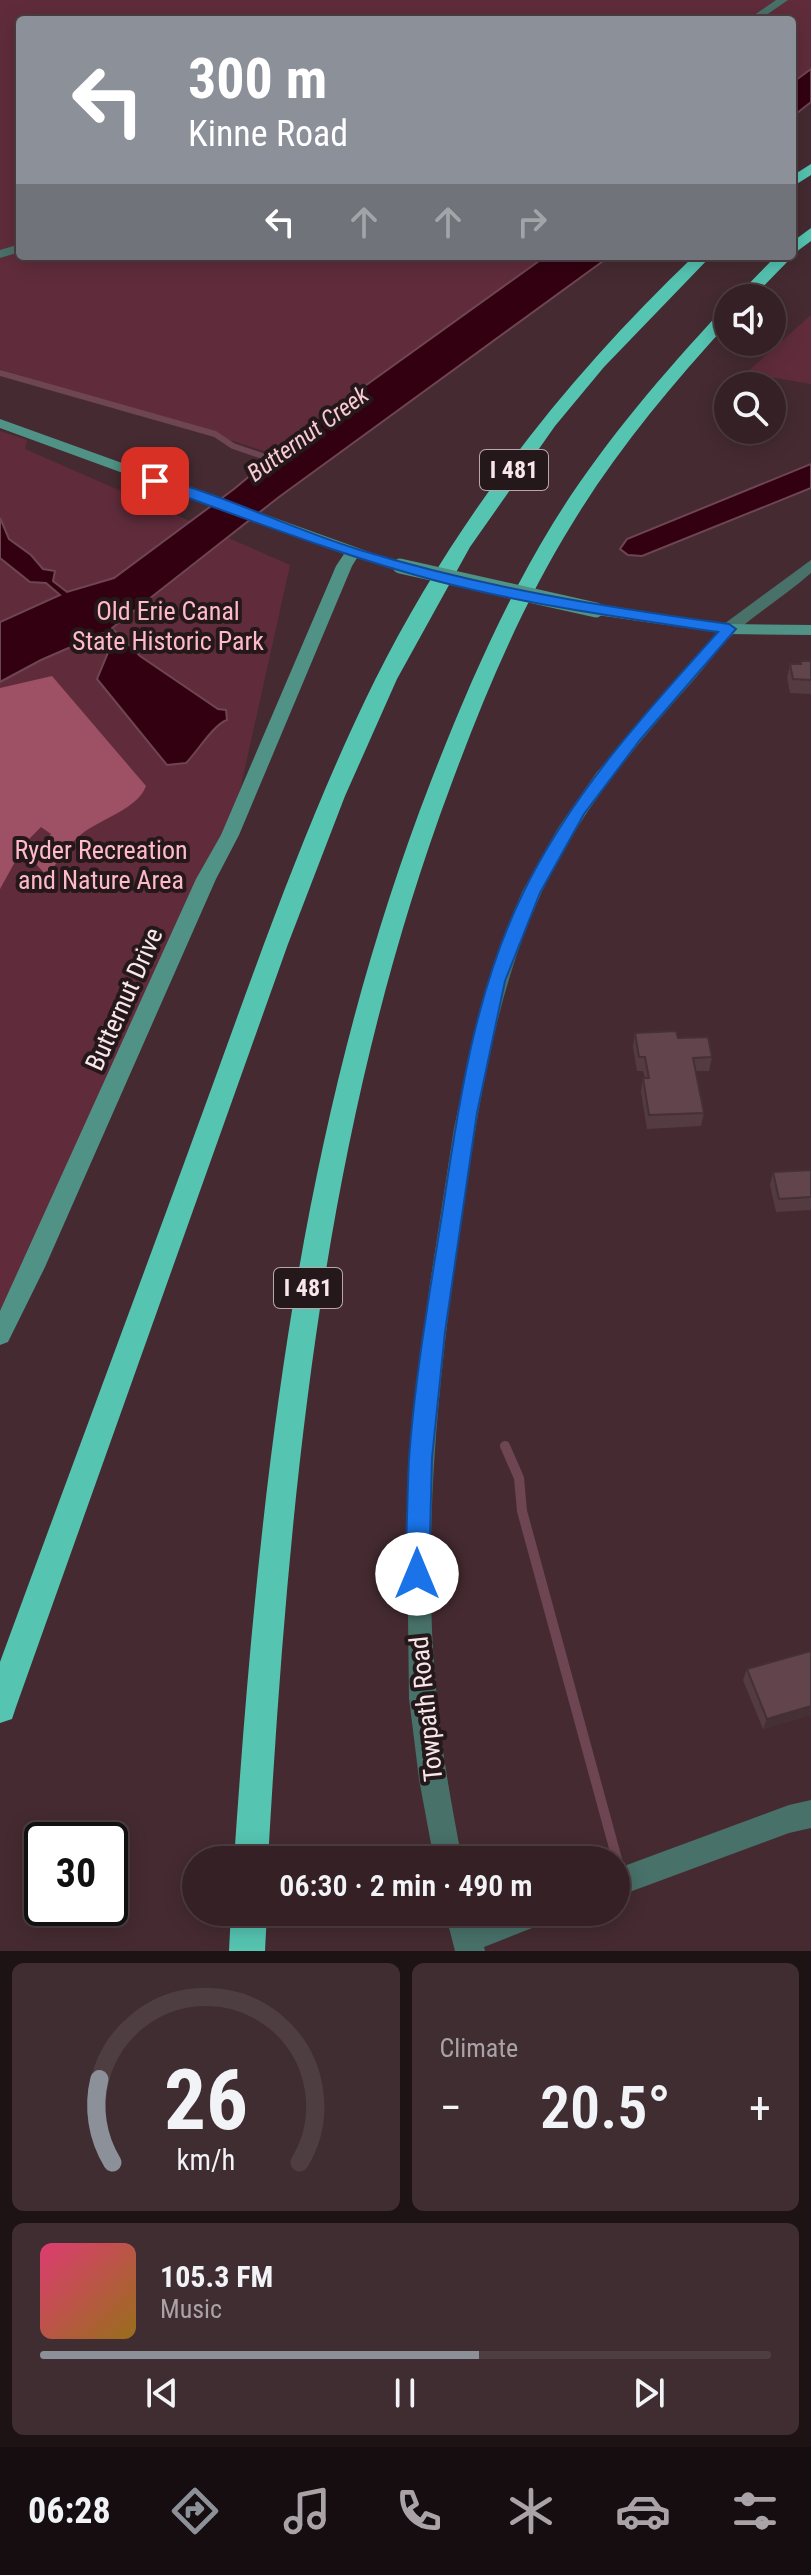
<!DOCTYPE html>
<html lang="en">
<head>
<meta charset="utf-8">
<style>
  :root { --surface:#342025; --page:#3f2d32; --text:#f1f3f6; --muted:#a9a3a7; --line:#4e3e42; --accent:#8c9099 }
  body { margin:0; font-family:"Roboto Condensed",sans-serif; background:var(--page); color:var(--text); height:100vh; display:flex; flex-direction:column; font-size:30px; white-space:nowrap }
  * { box-sizing:border-box; margin:0 }
  p { font-size:26px; color:var(--muted) }
  .icon { flex:none; width:44px; height:44px; fill:none; stroke:currentColor; stroke-width:2; stroke-linecap:round; stroke-linejoin:round }
  .map { position:relative; height:1951px; overflow:hidden }
  .side { display:flex; flex-direction:column; gap:12px; padding:12px; background:#1d1214; flex:1 }
  .side>* { flex:none }
  .guide { position:absolute; left:16px; top:16px; width:780px; height:244px; border-radius:8px; box-shadow:0 4px 20px #0003,0 0 0 2px var(--line); background:#8c9099; color:#fff; overflow:hidden }
  .controls { position:absolute; left:714px; top:284px; display:grid; gap:16px }
  .controls a { display:grid; place-items:center; width:72px; height:72px; border-radius:50%; background:var(--surface); box-shadow:0 4px 20px #0003,0 0 0 2px var(--line); font-size:40px }
  .speed { position:absolute; left:24px; top:1822px; display:flex; gap:16px; font-size:40px; font-weight:700; text-align:center }
  .speed>* { display:grid; place-content:center; width:104px; height:104px; border-radius:50%; background:var(--surface); box-shadow:0 4px 20px #0003,0 0 0 2px var(--line); line-height:1 }
  .speed .limit { border:4px solid #111; border-radius:12px; background:#fff; color:#111 }
  .pin { position:absolute; display:grid; place-items:center; width:68px; height:68px; color:#fff; margin:-34px; border-radius:16px; box-shadow:0 4px 12px #0006 }
  .me { position:absolute; width:88px; margin:-44px; rotate:0deg; stroke-linejoin:round; filter:drop-shadow(0 0 6px #0008) }
  .turn { display:flex; align-items:center; gap:28px; height:168px; padding:0 40px; font-size:36px }
  .turn .icon { width:104px; height:104px; stroke-width:2.5 }
  .turn b { display:block; font-size:56px; line-height:68px }
  .lanes { display:flex; align-items:center; height:76px; padding:0 40px; background:#0003; justify-content:center; gap:40px; direction:ltr }
  .lanes .off { opacity:.35 }
  .big { font-size:60px; font-weight:600; line-height:1.1 }
  .side .tile { flex:1; display:flex; flex-direction:column; justify-content:center; gap:12px; min-width:0; padding:0 28px; border-radius:12px; background:var(--page) }
  .side .dial { align-items:center; gap:0 }
  .dial svg { height:208px; overflow:visible; fill:none; stroke:var(--line); stroke-width:7; stroke-linecap:round; text-anchor:middle }
  .dial text { fill:var(--text); stroke:none }
  .song { display:flex; align-items:center; gap:24px }
  .cover { width:96px; height:96px; border-radius:12px; background:linear-gradient(135deg,hsl(340 70% 55%),hsl(40 70% 35%)) }
  .played { height:8px; border-radius:4px; background:linear-gradient(90deg,var(--accent) 60%,var(--line) 60%) }
  .keys { display:flex; justify-content:space-around; direction:ltr }
  .heat { display:flex; justify-content:space-between; align-items:center; font-size:44px; direction:ltr }
  .side .tiles { flex:1; display:grid; gap:12px; grid-template-columns:1fr 1fr }
  .tile:last-child { grid-column:span 2 }
  .trip { position:absolute; left:182px; top:1846px; width:448px; height:80px; border-radius:40px; background:var(--surface); box-shadow:0 4px 20px #0003,0 0 0 2px var(--line); font-weight:600; line-height:80px; text-align:center }
  .dock { display:flex; height:128px; justify-content:space-around; align-items:center; background:#150d0f; color:var(--muted) }
  .dock .icon { width:56px; height:56px }
  .dock .current { color:var(--accent) }
  .dock b { font-size:36px; color:var(--text) }
  .map>svg:first-child { display:block }
  .green { fill:#602c3b }
  .forest { fill:#9e5065 }
  .water { fill:#330012; stroke:#6e4553; stroke-width:2 }
  .lines { fill:none; stroke-linecap:round; stroke-linejoin:round }
  .stream-far1 { stroke:#6e4553; stroke-width:6 }
  .stream { stroke:#6e4553; stroke-width:10 }
  .street { fill:#487169; fill-rule:evenodd }
  .secondary { fill:#509386; fill-rule:evenodd }
  .highway { fill:#55c4b1; fill-rule:evenodd }
  .secondary-bridge { stroke:#509386; stroke-width:15 }
  .wall { fill:#543b41 }
  .shaded-wall { fill:#453035 }
  .building { fill:#62454c; stroke:#453035; stroke-width:2 }
  .route { fill:#1a73e8; stroke:#114b97; stroke-width:2 }
  .labels { text-anchor:middle; dominant-baseline:central; stroke-width:8; stroke-linejoin:round; paint-order:stroke }
  .far-water-label { font-size:24px; font-style:italic; fill:#f9cad4; stroke:#24181a }
  .shield { fill:#24181a; stroke:#b8a8ac; stroke-width:2 }
  .shield-label { font-size:24px; font-weight:bold; fill:#f8e6ea }
  .park-label { font-size:26px; fill:#ffbaca; stroke:#24181a }
  .street-label { font-size:26px; fill:#f8e6ea; stroke:#24181a }
</style>
</head>
<body>
<div class="map">
<svg width="811" height="1951" viewBox="0 0 811 1951">
  <rect width="100%" height="100%" fill="#452b31"/>
  <path class="green" d="M 0,0 L 811,0 L 811,89 L 792,103 L 792,20 L 20,20 L 20,256 L 585,256 L 300,462 L 0,369 Z
    M 811,315 L 811,384 L 746,373 Z
    M 0,431 L 27,440 L 25,449 L 290,565 L 230,835 L 0,1335 Z"/>
  <path class="forest" d="M 52,676 L 146,786 C 138,808 104,818 84,832 C 69,843 57,861 48,877 L 35,863 L 51,834 L 41,827 L 26,842 L 0,889 L 0,688 Z"/>
  <path class="water" d="M 811,69 L 811,102 L 792,117 L 792,83 Z
    M 546,256 L 610,256 L 279,497 L 112,628 L 140,656 L 218,709 L 226,710 L 227,720 C 214,724 197,752 186,763 L 167,765 L 97,679 L 112,643 L 103,633 L 41,660 L 0,682 L 0,622 L 60,595 L 46,583 L 30,582 L 0,558 L 0,518 L 9,539 L 31,555 L 43,569 L 55,571 L 53,581 L 67,592 L 114,578 L 234,489 L 312,424 Z
    M 811,464 L 811,488 L 642,556 L 628,555 L 620,549 L 627,539 Z"/>
  <g class="lines">
    <path class="stream-far1" d="M 0,373 L 215,434 L 233,446 L 280,462"/>
    <path class="stream" d="M 505,1446 L 519,1478 L 522,1511 L 617,1859"/>
    <path class="street" d="M 776,0 L 788,0 L 759,20 L 747,20 Z
      M 20,244 L 20,252 L 0,258 L 0,250 Z
      M 811,560 L 811,573 C 788,593 762,610 739,629 C 721,644 707,665 692,682 C 642,738 593,796 557,862 C 501,965 483,1080 465,1194 C 440,1360 420,1532 437,1700 C 442,1754 452,1807 462,1860 L 434,1860 L 419,1779 L 409,1698 L 407,1534 L 411,1453 L 429,1290 L 454,1128 L 480,1008 L 506,930 L 522,892 L 558,828 L 596,773 L 724,624 Z
      M 811,1800 L 811,1828 L 789,1833 L 616,1897 L 616,1869 L 789,1805 Z
      M 445,1912 L 475,1912 L 477,1920 L 498,1912 L 552,1912 L 547,1922 L 484,1947 L 485,1951 L 455,1951 Z"/>
    <path class="secondary" d="M 0,419 L 408,566 L 400,571 L 357,558 L 352,566 L 239,835 L 216,879 L 45,1267 L 8,1342 L 0,1345 L 0,1311 L 196,879 L 221,835 L 336,566 L 344,554 L 0,428 Z
      M 596,605 L 729,624 L 811,625 L 811,635 L 729,634 L 590,614 L 588,610 L 590,606 Z"/>
    <path class="highway" d="M 811,164 L 811,175 L 792,187 L 792,176 Z
      M 811,228 L 811,241 L 792,255 L 792,242 Z
      M 792,255 L 793,256 L 790,259 L 752,298 L 735,298 L 776,256 Z
      M 694,256 L 711,256 L 604,367 L 555,426 L 470,547 L 397,679 L 345,796 L 288,944 L 16,1707 L 12,1719 L 0,1723 L 0,1662 C 63,1490 127,1319 190,1147 C 248,990 301,830 375,680 C 455,520 565,379 694,256 Z
      M 728,308 L 728,323 C 671,386 616,451 572,524 C 522,605 484,696 451,785 C 322,1129 289,1496 268,1860 L 234,1860 C 259,1494 297,1126 431,781 C 465,694 503,605 552,525 C 600,447 660,377 722,310 Z
      M 231,1912 L 267,1912 L 265,1951 L 229,1951 Z"/>
    <path class="secondary-bridge" d="M 400,566 L 596,610"/>
  </g>
  <path class="wall" d="M 801,661 L 811,661 L 811,694 L 790,693 L 787,678 L 790,664 L 800,664 Z
    M 635,1033 L 678,1038 L 712,1057 L 709,1071 L 695,1071 L 704,1113 L 701,1126 L 647,1129 L 641,1092 L 643,1078 L 645,1078 L 643,1071 L 637,1071 L 633,1047 Z
    M 811,1170 L 811,1210 L 776,1212 L 770,1185 L 773,1172 Z
    M 811,1651 L 811,1715 L 763,1729 L 743,1680 L 747,1669 Z"/>
  <path class="shaded-wall" d="M 811,1706 L 811,1715 L 763,1729 L 767,1719 Z"/>
  <path class="building" d="M 801,661 L 811,661 L 811,680 L 793,679 L 790,664 L 801,664 Z
    M 676,1031 L 678,1038 L 708,1037 L 712,1057 L 693,1058 L 704,1113 L 649,1115 L 643,1078 L 649,1078 L 645,1057 L 639,1057 L 635,1033 Z
    M 811,1170 L 811,1197 L 779,1199 L 773,1172 Z
    M 811,1651 L 811,1706 L 767,1719 L 747,1669 Z"/>
  <path class="route" d="M 155,477 C 225,495 291,529 360,550 C 481,587 604,607 729,624 L 736,629 L 640,740 L 584,814 L 540,893 L 505,981 L 477,1113 L 445,1332 L 432,1458 L 429,1574 L 425,1582 L 417,1586 L 408,1582 L 405,1574 C 407,1536 407,1498 409,1459 C 415,1375 430,1291 443,1208 C 459,1101 475,991 523,893 C 571,794 645,713 718,632 C 624,618 529,605 437,581 C 339,555 245,518 150,484 L 150,478 Z"/>
  <g class="labels">
    <g class="far-water-label">
      <text transform="translate(308 434) rotate(-36)">Butternut Creek</text>
    </g>
    <g class="shield">
      <rect x="480" y="450" width="68" height="40" rx="6"/>
      <rect x="274" y="1268" width="68" height="40" rx="6"/>
    </g>
    <g class="shield-label">
      <text x="514" y="470">I 481</text>
      <text x="308" y="1288">I 481</text>
    </g>
    <g class="park-label">
      <text x="168" y="611">Old Erie Canal<tspan x="168" dy="30">State Historic Park</tspan></text>
      <text x="101" y="850">Ryder Recreation<tspan x="101" dy="30">and Nature Area</tspan></text>
    </g>
    <g class="street-label">
      <text transform="translate(124 999) rotate(-66)">Butternut Drive</text>
      <text transform="translate(426 1709) rotate(-96)">Towpath Road</text>
    </g>
  </g>
</svg>
<div class="controls">
<a><svg class="icon" aria-label="sound" viewBox="0 0 24 24"><path d="M4 9h4l5-4v14l-5-4H4zM17 9q2 3 0 6"/></svg></a>
<a><svg class="icon" aria-label="search" viewBox="0 0 24 24"><circle cx="10" cy="10" r="6"/><path d="M15 15l6 6"/></svg></a>
</div>
<div class="speed"><div class="limit">30</div></div>
<div class="pin" style="left:155px;top:481px;background:#d93025"><svg class="icon" aria-label="arrive" viewBox="0 0 24 24"><path d="M6 21V4h12l-3 4 3 4H6"/></svg></div>
<svg class="me" style="left:417px;top:1574px" viewBox="-20 -20 40 40"><circle r="19" fill="#fff"/><path d="M0-13L10 11 0 6-10 11z" fill="#1a73e8"/></svg>
<div class="trip">06:30 · 2 min · 490 m</div>
<div class="guide">
<div class="turn"><svg class="icon" aria-label="left" viewBox="0 0 24 24"><path d="M17 20v-9H6M10 6l-5 5 5 5"/></svg><div><b>300 m</b>Kinne Road</div></div>
<div class="lanes"><svg class="icon" aria-label="left" viewBox="0 0 24 24"><path d="M17 20v-9H6M10 6l-5 5 5 5"/></svg><svg class="icon off" aria-label="ahead" viewBox="0 0 24 24"><path d="M12 20V5M6 11l6-6 6 6"/></svg><svg class="icon off" aria-label="ahead" viewBox="0 0 24 24"><path d="M12 20V5M6 11l6-6 6 6"/></svg><svg class="icon off" aria-label="right" viewBox="0 0 24 24"><path d="M7 20v-9h11M14 6l5 5-5 5"/></svg></div>
</div>
</div>
<section class="side">
<div class="tiles">
<div class="tile dial"><svg viewBox="0 0 100 80">
<path d="M14 69A42 42 0 1 1 86 69"/>
<path d="M14 69A42 42 0 0 1 9 37" stroke="#8c9099"/>
<text x="50" y="56" font-size="32" font-weight="700">26</text>
<text x="50" y="72" font-size="11">km/h</text>
</svg></div>
<div class="tile"><p>Climate</p>
<div class="heat"><a>−</a><b class="big">20.5°</b><a>+</a></div>
</div>
<div class="tile">
<div class="song"><i class="cover"></i><div><b>105.3 FM</b><p>Music</p></div></div>
<div class="played"></div>
<div class="keys"><svg class="icon" aria-label="previous" viewBox="0 0 24 24"><path d="M18 5L8 12l10 7zM5 5v14"/></svg><svg class="icon" aria-label="pause" viewBox="0 0 24 24"><path d="M8 5v14M16 5v14"/></svg><svg class="icon" aria-label="next" viewBox="0 0 24 24"><path d="M6 5l10 7-10 7zM19 5v14"/></svg></div>
</div>
</div>
</section>
<nav class="dock">
<b>06:28</b>
<svg class="icon current" aria-label="directions" viewBox="0 0 24 24"><path d="M12 3l9 9-9 9-9-9zM9 14v-3h6M13 9l2 2-2 2"/></svg>
<svg class="icon" aria-label="music" viewBox="0 0 24 24"><path d="M9 18V5l10-2v13"/><circle cx="6" cy="18" r="3"/><circle cx="16" cy="16" r="3"/></svg>
<svg class="icon" aria-label="phone" viewBox="0 0 24 24"><path d="M5 4h4l2 5-3 2q2 4 5 5l2-3 5 2v4C11 20 4 13 5 4z"/></svg>
<svg class="icon" aria-label="climate" viewBox="0 0 24 24"><path d="M12 3v18M4 7l16 10M4 17L20 7"/></svg>
<svg class="icon" aria-label="car" viewBox="0 0 24 24"><path d="M5 17H2v-5l4-1 3-4h7l3 4 3 1v5h-3M9 17h6M6 11h13"/><circle cx="7" cy="17" r="2"/><circle cx="17" cy="17" r="2"/></svg>
<svg class="icon" aria-label="filters" viewBox="0 0 24 24"><path d="M4 7h16M4 17h16"/><circle cx="9" cy="7" r="2"/><circle cx="15" cy="17" r="2"/></svg>
</nav>
</body>
</html>
